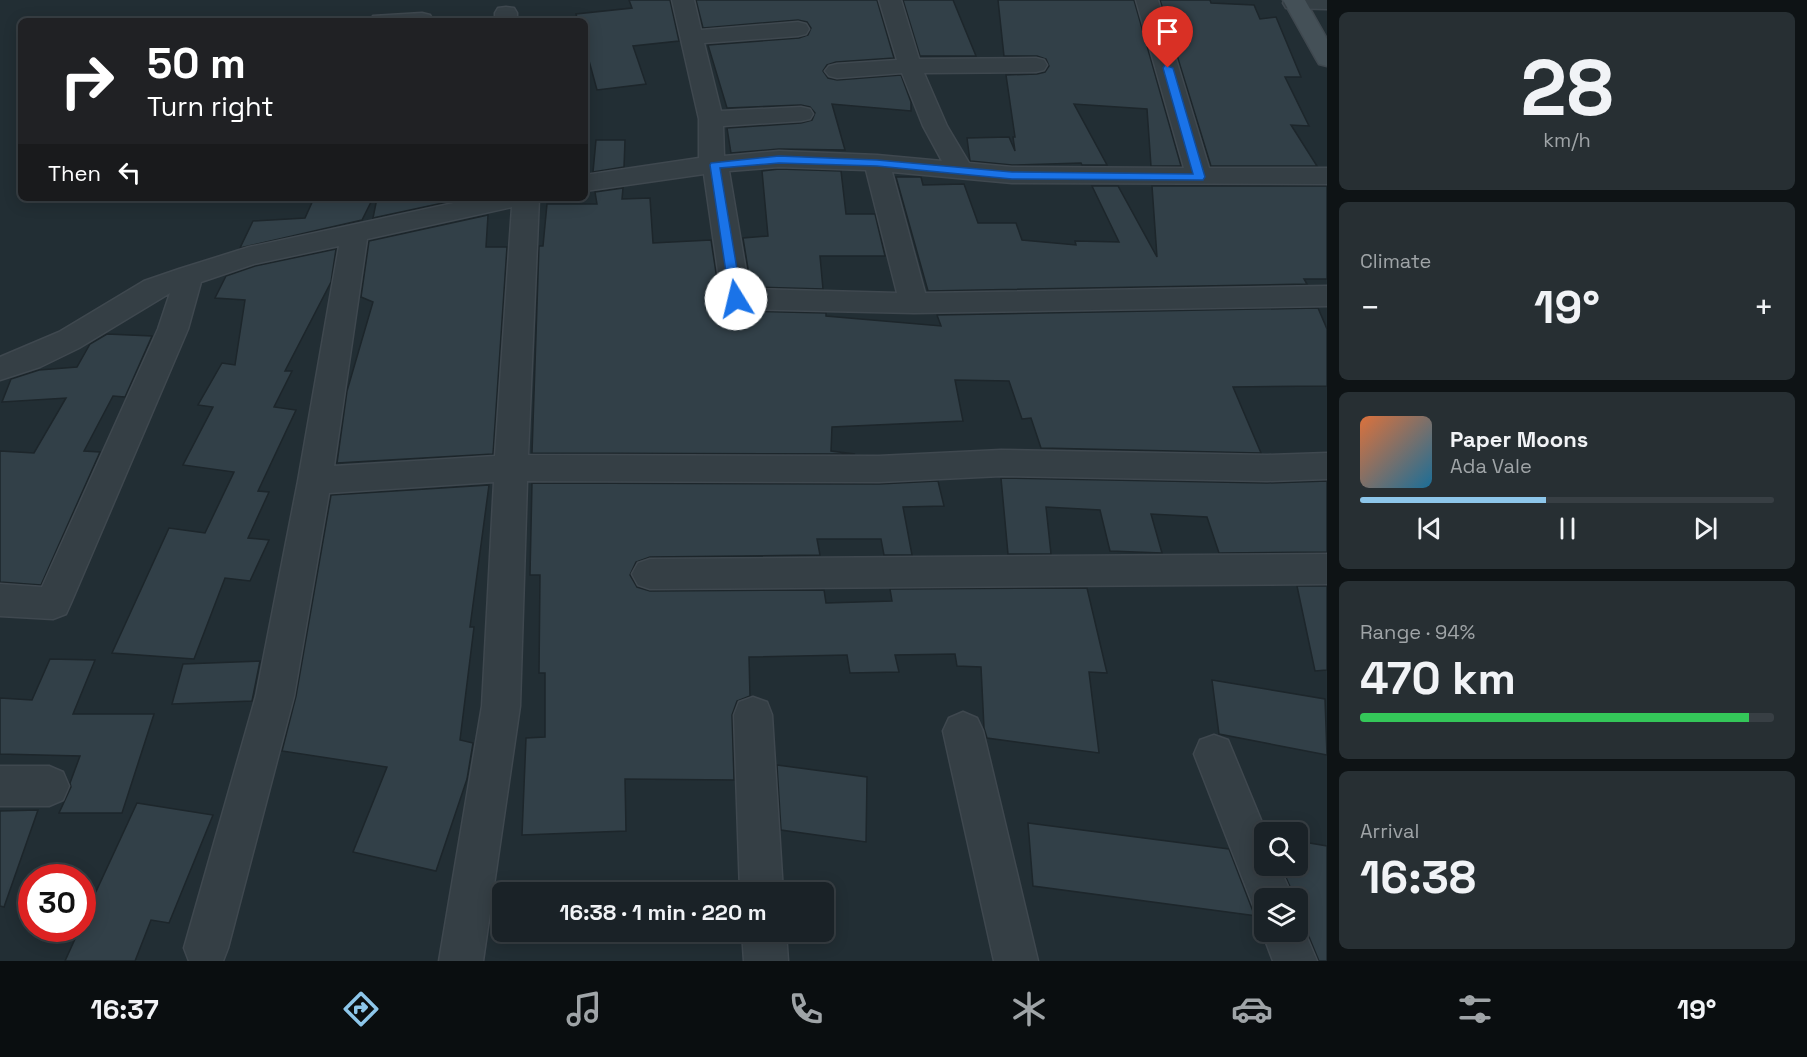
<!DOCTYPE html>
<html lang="en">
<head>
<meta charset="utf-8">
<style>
  :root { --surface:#1a2227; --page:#272f33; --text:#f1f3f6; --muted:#9fa4a7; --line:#383f44; --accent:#8dc6ea }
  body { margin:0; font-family:"Space Grotesk",sans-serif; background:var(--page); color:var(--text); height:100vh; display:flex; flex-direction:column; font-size:22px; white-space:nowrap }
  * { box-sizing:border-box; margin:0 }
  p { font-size:20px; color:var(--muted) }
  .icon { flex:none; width:33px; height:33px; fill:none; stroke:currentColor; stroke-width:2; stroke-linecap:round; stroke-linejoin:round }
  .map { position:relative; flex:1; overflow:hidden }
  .panel { display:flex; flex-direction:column; gap:12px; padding:12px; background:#0e1315; width:480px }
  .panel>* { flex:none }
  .banner { position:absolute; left:18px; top:18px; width:570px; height:183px; border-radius:9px; box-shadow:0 3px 15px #0003,0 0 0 2px var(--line); background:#202124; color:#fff; overflow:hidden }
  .buttons { position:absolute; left:1254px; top:822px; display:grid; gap:12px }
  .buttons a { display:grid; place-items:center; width:54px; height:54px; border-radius:9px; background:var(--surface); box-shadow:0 3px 15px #0003,0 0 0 2px var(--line); font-size:30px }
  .speed { position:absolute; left:18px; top:864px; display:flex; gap:12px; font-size:30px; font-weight:700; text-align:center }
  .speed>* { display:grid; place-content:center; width:78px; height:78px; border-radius:50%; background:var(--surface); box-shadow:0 3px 15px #0003,0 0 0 2px var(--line); line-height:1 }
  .speed .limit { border:9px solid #d22; background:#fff; color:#111 }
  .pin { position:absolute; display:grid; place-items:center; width:51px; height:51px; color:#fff; margin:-62px -26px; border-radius:50% 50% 50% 0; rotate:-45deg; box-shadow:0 0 6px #0007 }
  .pin .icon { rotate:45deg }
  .me { position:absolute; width:66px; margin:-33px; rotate:351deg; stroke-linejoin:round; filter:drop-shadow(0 0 4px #0008) }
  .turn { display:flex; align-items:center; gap:21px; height:126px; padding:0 30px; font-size:27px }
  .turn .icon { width:78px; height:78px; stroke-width:2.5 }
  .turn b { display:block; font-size:42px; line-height:51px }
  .then { display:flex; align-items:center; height:57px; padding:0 30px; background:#0003; gap:12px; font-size:22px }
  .big { font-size:45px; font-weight:800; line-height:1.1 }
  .panel .card { flex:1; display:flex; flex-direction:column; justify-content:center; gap:9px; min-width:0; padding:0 21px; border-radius:9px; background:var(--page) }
  .panel .dial { align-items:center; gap:0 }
  .dial b { font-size:78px; line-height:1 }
  .song { display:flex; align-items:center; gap:18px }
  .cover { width:72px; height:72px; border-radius:9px; background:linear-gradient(135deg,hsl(20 70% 55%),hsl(200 70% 35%)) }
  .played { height:6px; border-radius:3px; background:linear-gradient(90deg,var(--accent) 45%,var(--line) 45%) }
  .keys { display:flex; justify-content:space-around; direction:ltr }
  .heat { display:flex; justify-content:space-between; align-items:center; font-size:33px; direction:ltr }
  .charge { height:9px; border-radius:4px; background:linear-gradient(90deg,#34c759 94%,var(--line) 0) }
  .trip { position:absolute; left:492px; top:882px; width:342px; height:60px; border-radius:9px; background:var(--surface); box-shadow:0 3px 15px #0003,0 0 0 2px var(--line); font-weight:800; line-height:60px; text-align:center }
  .tabs { display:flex; height:96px; justify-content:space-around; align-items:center; background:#0a0e10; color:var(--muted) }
  .tabs .icon { width:42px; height:42px }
  .tabs .on { color:var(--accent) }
  .tabs b { font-size:27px; color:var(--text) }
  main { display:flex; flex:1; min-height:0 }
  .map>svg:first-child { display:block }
  .building { fill:#324048; stroke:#1d262b; stroke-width:1.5 }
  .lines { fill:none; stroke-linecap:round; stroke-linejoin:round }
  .street-casing { stroke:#3f484f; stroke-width:3 }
  .secondary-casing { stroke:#3f484f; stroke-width:3 }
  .street { fill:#353f45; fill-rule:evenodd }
  .secondary { fill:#445057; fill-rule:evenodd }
  .route { fill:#1a73e8; stroke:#114b97; stroke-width:1.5 }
</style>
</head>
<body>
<main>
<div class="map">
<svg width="1327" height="961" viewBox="0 0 1327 961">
  <rect width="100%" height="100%" fill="#222e34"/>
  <path class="building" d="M 629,0 L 670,0 L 679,41 L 633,46 L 646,84 L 597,90 L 585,46 L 585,21 L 578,21 L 576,14 L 632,8 Z
    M 696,0 L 877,0 L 894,58 L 836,62 L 827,65 L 823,71 L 828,78 L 837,80 L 901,75 L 911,102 L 911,111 L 832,104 L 845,150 L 779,149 L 731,153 L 727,128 L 801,123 L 812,120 L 815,113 L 810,107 L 801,105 L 727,108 L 708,45 L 799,38 L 808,35 L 811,28 L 807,22 L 798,20 L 703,28 Z
    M 903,0 L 953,0 L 976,56 L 920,56 Z
    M 998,0 L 1134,0 L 1181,166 L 1151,166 L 1147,109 L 1074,104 L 1107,165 L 1082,165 L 1081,163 L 1012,165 L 970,161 L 967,138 L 1009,137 L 1015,151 L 1013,137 L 1015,137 L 1006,75 L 1037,74 L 1045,72 L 1049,66 L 1046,59 L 1037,56 L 1004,56 Z
    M 1160,0 L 1210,0 L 1211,3 L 1254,5 L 1260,19 L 1276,17 L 1301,77 L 1285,77 L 1309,126 L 1291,125 L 1317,166 L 1211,166 Z
    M 596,140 L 625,140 L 624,167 L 593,172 Z
    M 779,169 L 841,171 L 846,214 L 875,214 L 885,256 L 820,256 L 823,289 L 751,287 L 743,238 L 768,236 L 762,171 Z
    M 896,177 L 921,177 L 923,185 L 964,184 L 978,223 L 1016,223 L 1022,240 L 1076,245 L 1075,241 L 1119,242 L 1092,186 L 1118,186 L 1157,257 L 1152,186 L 1327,186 L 1327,279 L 1304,279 L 1307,284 L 928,291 Z
    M 623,188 L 622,199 L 650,198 L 653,243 L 711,240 L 720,299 L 725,308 L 735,311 L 826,313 L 826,316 L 941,326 L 937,315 L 1318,308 L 1327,329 L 1327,386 L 1233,387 L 1261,453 L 1041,448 L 1031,418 L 1022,419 L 1009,381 L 955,380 L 963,421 L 832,427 L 831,451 L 855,454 L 532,453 L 539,246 L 543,246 L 547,204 L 597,204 L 595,192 Z
    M 314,198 L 373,198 L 362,220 L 240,248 L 253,221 L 305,218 Z
    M 377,198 L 466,198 L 373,218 Z
    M 488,215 L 486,247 L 507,247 L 493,454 L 337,463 L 347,391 L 373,302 L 361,297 L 369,241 Z
    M 336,249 L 331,282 L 285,371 L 292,371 L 274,407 L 296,410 L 258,491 L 269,492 L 248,538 L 269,540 L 250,581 L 225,578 L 194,659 L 112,653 L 169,528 L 205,533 L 234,472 L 183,465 L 213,407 L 198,405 L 222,363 L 235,365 L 245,300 L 215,298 L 226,276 L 255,266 Z
    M 107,334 L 152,336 L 125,397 L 113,396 L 84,451 L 100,452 L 41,585 L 0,582 L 0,451 L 34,453 L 66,398 L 2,402 L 11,379 L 39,370 L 77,367 L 90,344 Z
    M 1001,478 L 1267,483 L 1327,481 L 1327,552 L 1219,553 L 1207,517 L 1151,514 L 1162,553 L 1110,551 L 1100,510 L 1046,507 L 1051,554 L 1008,554 Z
    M 938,481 L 944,506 L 903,507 L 912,555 L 884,555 L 881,539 L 817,539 L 820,555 L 650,557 L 636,562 L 630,575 L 637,587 L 650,591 L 824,590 L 826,603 L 892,601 L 890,589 L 1087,588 L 1107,673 L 1089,672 L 1099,753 L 987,738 L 984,728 L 981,667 L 957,666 L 955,654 L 895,655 L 899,672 L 850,673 L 847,655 L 749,657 L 750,696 L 737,701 L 732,715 L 734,780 L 625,779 L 626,831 L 522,835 L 526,738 L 545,737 L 545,673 L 539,673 L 540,575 L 530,575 L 532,483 L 879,484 Z
    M 489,485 L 470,627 L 474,627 L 460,740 L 473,743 L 467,779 L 436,871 L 353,852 L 387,767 L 282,751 L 296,696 L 331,495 Z
    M 1297,586 L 1327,586 L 1327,670 L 1315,671 Z
    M 50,659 L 95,660 L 73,714 L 154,714 L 122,813 L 59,813 L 71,787 L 70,783 L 80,756 L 0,754 L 0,698 L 32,700 Z
    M 260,661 L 252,701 L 172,704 L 183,664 Z
    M 1212,680 L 1325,699 L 1327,755 L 1219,734 Z
    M 777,765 L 867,777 L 866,842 L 781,830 Z
    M 137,803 L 213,815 L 169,923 L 151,920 L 135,961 L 65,961 L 80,928 L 82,928 L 82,922 Z
    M 38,810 L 4,907 L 0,906 L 0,811 Z
    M 1028,823 L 1229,849 L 1254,914 L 1257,916 L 1033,886 Z
    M 1298,841 L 1327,846 L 1327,961 L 1319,961 L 1300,915 L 1298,914 L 1298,898 L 1295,898 L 1281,866 L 1298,866 Z"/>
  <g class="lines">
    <defs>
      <path id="street" d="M 672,0 L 694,0 L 701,30 L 798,22 L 806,24 L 809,29 L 806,34 L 798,36 L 704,43 L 721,111 L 801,107 L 810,109 L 813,114 L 810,119 L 801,121 L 723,126 L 724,156 L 779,151 L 877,155 L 942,161 L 923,126 L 902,73 L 837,78 L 829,76 L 825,71 L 829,66 L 837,64 L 897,60 L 879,0 L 901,0 L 919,59 L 1036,58 L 1044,60 L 1047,65 L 1044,70 L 1036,72 L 924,73 L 947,126 L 969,163 L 1012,167 L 1184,168 L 1136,0 L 1158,0 L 1209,168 L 1327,168 L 1327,184 L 1012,183 L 892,172 L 925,293 L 1327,286 L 1327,306 L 914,313 L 736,309 L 726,306 L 722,299 L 704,174 L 585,191 L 585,175 L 699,158 L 699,119 ZM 779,167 L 866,170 L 897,293 L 749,289 L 729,171 Z
        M 1285,0 L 1327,0 L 1327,9 L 1286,8 L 1283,3 Z
        M 506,7 L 514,8 L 517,13 L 517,21 L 495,21 L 495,13 L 498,8 Z
        M 422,13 L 430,15 L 433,20 L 370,21 L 373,16 Z
        M 477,198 L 539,198 L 528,455 L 879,456 L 1001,450 L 1267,455 L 1327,453 L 1327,479 L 1267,481 L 1001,476 L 879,482 L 527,481 L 520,706 L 483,961 L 439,961 L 482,706 L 494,482 L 329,493 L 294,696 L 228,948 L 223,961 L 189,961 L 184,948 L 256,696 L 298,481 L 339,246 L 254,264 L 201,282 L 188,329 L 71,603 L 66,614 L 53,619 L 0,616 L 0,584 L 42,587 L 158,329 L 170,293 L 79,348 L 40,367 L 0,380 L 0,357 L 59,332 L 144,281 L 179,269 L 249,247 ZM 512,207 L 495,456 L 334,466 L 367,239 Z
        M 1327,554 L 1327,584 L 650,589 L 638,585 L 632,574 L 638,563 L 650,559 Z
        M 753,697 L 767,702 L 772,715 L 783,892 L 740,892 L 734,715 L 739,702 Z
        M 963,712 L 977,718 L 983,731 L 1038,961 L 994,961 L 943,731 L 949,718 Z
        M 1214,735 L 1228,740 L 1266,832 L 1264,866 L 1279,866 L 1293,898 L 1264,898 L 1264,917 L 1256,913 L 1194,754 L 1200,740 Z
        M 0,766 L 49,766 L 63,772 L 69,786 L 63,800 L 49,806 L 0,806 Z
        M 1298,916 L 1317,961 L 1273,961 L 1262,932 L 1264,926 L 1264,932 L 1298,932 Z
        M 742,932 L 786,932 L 788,961 L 744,961 Z"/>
      <path id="secondary" d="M 1283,0 L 1305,0 L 1327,39 L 1327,66 L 1319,64 L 1316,59 Z"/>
    </defs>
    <use href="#street" class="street-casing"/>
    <use href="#secondary" class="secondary-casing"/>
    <use href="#street" class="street"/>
    <use href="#secondary" class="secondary"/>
  </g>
  <path class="route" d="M 1165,65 L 1173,68 L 1205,177 L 1203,180 L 1012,179 L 877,166 L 779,163 L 720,168 L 742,299 L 736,303 L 730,299 L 710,165 L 711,163 L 779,156 L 877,160 L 1012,172 L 1193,174 L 1163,68 Z"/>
</svg>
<div class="buttons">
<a><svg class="icon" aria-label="search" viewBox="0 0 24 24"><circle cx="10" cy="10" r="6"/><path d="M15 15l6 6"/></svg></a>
<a><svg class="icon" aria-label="layers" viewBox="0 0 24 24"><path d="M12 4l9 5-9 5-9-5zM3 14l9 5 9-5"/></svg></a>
</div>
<div class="speed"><div class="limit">30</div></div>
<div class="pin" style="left:1168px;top:68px;background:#d93025"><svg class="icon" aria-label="arrive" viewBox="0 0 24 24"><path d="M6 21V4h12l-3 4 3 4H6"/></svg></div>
<svg class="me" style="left:736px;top:299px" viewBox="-20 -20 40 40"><circle r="19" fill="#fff"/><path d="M0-13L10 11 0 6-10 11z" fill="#1a73e8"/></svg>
<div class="trip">16:38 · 1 min · 220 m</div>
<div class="banner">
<div class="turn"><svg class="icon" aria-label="right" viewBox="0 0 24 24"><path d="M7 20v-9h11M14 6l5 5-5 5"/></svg><div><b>50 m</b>Turn right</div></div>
<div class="then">Then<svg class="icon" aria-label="left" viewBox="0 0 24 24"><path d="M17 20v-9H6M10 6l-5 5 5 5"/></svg></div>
</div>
</div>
<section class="panel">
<div class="card dial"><b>28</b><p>km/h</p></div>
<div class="card"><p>Climate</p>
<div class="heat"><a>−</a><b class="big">19°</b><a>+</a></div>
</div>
<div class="card">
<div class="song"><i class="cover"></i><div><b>Paper Moons</b><p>Ada Vale</p></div></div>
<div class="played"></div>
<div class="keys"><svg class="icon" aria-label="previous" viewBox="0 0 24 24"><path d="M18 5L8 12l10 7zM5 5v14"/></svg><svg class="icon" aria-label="pause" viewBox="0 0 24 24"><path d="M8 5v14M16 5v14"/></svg><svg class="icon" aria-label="next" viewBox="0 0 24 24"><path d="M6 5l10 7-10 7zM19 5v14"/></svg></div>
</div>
<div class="card"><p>Range · 94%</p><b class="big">470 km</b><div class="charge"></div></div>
<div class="card"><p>Arrival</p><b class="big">16:38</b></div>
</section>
</main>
<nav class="tabs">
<b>16:37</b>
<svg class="icon on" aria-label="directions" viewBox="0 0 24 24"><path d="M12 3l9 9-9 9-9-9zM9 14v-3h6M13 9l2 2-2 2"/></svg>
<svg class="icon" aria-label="music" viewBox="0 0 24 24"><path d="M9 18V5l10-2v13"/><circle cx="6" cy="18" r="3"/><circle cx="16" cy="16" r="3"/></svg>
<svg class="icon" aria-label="phone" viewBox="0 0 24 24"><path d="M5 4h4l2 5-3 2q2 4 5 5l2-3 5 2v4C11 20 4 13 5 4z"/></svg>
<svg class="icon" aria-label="climate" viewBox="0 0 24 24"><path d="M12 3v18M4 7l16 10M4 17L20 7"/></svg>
<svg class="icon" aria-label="car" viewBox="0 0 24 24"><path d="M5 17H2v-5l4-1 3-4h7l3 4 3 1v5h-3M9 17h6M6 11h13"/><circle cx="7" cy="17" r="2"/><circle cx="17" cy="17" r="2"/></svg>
<svg class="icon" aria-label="filters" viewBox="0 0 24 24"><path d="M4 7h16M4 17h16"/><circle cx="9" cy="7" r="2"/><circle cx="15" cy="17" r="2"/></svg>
<b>19°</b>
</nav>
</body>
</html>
